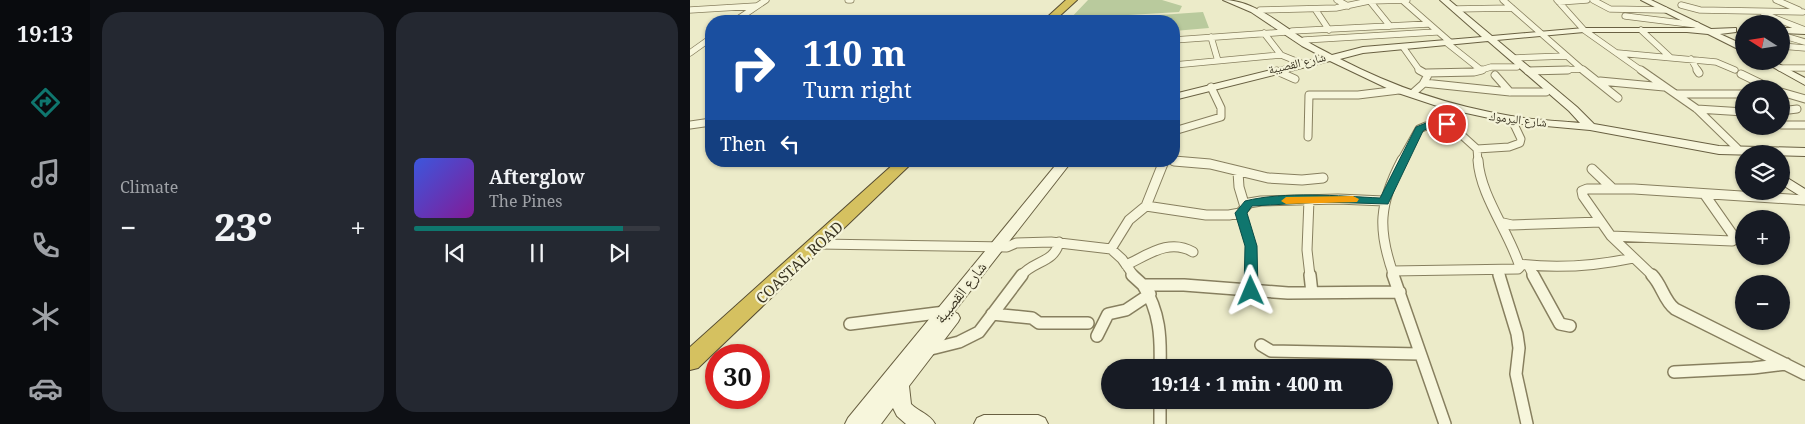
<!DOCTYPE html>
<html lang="en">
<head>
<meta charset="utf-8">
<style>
  :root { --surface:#171b24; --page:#242831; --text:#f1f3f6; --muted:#9ea1a6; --line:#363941; --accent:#0f766e }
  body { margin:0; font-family:"Noto Serif","Noto Naskh Arabic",serif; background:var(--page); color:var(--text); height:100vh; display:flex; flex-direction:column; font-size:19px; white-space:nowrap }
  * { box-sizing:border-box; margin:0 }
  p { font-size:16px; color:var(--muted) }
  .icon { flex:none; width:28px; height:28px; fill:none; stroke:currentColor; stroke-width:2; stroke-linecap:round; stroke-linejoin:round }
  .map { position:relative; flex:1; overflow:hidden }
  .panel { display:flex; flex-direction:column; gap:12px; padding:12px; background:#0d0f14; width:600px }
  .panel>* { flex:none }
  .banner { position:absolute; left:15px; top:15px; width:475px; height:152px; border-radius:20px; box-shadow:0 1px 4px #0004; background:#1a4fa0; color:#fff; overflow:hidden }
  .needle { width:32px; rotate:282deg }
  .tools { position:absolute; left:1045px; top:15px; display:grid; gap:10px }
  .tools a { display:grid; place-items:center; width:55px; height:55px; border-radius:50%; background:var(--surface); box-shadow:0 1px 4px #0004; font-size:25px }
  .speed { position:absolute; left:15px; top:344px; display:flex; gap:10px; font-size:25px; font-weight:700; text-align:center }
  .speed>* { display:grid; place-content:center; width:65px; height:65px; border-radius:50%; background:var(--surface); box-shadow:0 1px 4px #0004; line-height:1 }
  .speed .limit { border:8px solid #d22; background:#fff; color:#111 }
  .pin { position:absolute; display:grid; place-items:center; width:42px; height:42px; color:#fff; margin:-21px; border:2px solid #fff; border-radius:50%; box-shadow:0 1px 5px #0007 }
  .me { position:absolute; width:55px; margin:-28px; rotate:359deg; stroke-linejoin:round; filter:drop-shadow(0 0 4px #0008) }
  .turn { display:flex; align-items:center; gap:18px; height:105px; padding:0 15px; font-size:22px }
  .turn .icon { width:65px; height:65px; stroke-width:2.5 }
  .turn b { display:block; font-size:35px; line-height:42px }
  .then { display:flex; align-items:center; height:48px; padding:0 15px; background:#0003; gap:10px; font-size:19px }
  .big { font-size:38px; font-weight:800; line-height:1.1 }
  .panel .tile { flex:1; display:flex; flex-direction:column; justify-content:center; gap:8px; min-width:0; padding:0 18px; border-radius:20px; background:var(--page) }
  .song { display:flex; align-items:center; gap:15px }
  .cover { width:60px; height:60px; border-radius:8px; background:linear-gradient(135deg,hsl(230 70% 55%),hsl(290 70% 35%)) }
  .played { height:5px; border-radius:2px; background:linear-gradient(90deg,var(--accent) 85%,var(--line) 85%) }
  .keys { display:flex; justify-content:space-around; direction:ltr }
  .heat { display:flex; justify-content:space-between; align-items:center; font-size:28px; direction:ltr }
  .panel .tiles { flex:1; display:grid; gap:12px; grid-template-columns:repeat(2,1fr) }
  .trip { position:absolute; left:411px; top:359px; width:292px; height:50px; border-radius:25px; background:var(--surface); box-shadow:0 1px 4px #0004; font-weight:800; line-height:50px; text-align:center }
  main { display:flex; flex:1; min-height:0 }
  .tabs { display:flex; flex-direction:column; width:90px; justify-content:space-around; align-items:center; background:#090b0e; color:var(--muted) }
  .tabs .icon { width:35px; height:35px }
  .tabs .active { color:var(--accent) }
  .tabs b { font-size:22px; color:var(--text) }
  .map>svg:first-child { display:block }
  .green { fill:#b9ca9d }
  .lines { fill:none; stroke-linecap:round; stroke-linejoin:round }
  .street-far3-casing { stroke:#877f5f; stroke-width:7 }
  .street-far2-casing { stroke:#877f5f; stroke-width:9 }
  .street-far1-casing { stroke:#877f5f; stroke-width:11 }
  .street-casing { stroke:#877f5f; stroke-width:14 }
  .secondary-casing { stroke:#696042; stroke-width:2 }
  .highway-casing { stroke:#564c32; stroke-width:2 }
  .street-far3 { stroke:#f7f6dc; stroke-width:5.5 }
  .street-far2 { stroke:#f7f6dc; stroke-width:7 }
  .street-far1 { stroke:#f7f6dc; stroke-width:9 }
  .street { stroke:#f7f6dc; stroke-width:11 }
  .secondary { fill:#f7f6dc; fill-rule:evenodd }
  .highway { fill:#d5c160; fill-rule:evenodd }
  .route { fill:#0f766e; stroke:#0a4d48 }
  .slow { fill:#f59e0b }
  .labels { text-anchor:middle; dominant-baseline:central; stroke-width:4.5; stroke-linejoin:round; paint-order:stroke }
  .far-street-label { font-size:12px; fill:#393321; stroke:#f4f3d8 }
  .street-label { font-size:15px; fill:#393321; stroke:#f4f3d8 }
</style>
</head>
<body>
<main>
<nav class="tabs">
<b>19:13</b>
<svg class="icon active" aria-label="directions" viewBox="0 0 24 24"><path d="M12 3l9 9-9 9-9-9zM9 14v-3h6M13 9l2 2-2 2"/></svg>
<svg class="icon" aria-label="music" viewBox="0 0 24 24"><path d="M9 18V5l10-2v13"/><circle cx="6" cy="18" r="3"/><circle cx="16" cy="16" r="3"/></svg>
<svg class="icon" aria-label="phone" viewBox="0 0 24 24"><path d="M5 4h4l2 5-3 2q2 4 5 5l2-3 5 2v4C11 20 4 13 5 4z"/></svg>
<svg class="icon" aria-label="climate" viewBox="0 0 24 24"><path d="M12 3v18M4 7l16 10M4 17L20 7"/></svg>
<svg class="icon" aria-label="car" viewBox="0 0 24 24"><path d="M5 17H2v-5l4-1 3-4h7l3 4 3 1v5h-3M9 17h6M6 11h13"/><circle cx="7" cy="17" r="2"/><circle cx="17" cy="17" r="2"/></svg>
</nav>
<section class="panel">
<div class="tiles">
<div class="tile"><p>Climate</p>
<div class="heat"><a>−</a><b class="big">23°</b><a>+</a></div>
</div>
<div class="tile">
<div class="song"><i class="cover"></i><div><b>Afterglow</b><p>The Pines</p></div></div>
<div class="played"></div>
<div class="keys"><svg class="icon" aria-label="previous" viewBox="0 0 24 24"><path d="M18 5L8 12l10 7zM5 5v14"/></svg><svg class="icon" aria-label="pause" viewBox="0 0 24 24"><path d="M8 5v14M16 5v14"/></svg><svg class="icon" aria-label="next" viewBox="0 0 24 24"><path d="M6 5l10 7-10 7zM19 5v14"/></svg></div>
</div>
</div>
</section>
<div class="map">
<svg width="1115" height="424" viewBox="0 0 1115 424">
  <rect width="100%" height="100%" fill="#ecebc9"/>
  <path class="green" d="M 398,0 L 472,0 L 492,6 L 489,12 L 422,16 L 405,21 L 378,21 Z
    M 513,12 L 519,28 L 484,31 L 484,21 L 441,21 L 441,17 Z"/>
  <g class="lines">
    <defs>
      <path id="street-far3" d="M 158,0 L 161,0
        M 647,0 L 658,6
        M 679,0 L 700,26
        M 712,0 L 760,42
        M 813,0 L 894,71
        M 867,0 L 894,30 L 952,71
        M 903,0 L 920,9 L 975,10
        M 1086,0 L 1109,10
        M 869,2 L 897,0
        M 991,5 L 1010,10 L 1113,12
        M 625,9 L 639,30
        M 765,9 L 822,8
        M 0,10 L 66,6
        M 570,10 L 646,8 L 679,1 L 717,0
        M 1074,14 L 1115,30
        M 935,16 L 1007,25
        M 45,21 L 76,0
        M 951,30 L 980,57
        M 602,31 L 738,24
        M 574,33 L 591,55
        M 1091,35 L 1115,42
        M 521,37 L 528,61
        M 484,40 L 596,32
        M 614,40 L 746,32
        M 757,43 L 791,70
        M 1091,46 L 1115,48
        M 713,47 L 730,71
        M 0,53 L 21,38
        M 928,53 L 1026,62 L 1045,70
        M 824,58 L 876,56
        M 1001,59 L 1008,71
        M 484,65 L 591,55 L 611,63
        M 1090,68 L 1115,68
        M 788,71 L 801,67 L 827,67
        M 844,71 L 892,69"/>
      <path id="street-far2" d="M 893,70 L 928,98
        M 951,70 L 1007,109 L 1047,148
        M 1007,70 L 1009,73
        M 587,71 L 605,79
        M 838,71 L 878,70
        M 737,73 L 784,72 L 792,70
        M 1051,74 L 1082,89
        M 805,75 L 820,92
        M 910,81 L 974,87
        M 734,83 L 820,92 L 856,92
        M 724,92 L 733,84 L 738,75 L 729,70
        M 1091,92 L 1115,99
        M 987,94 L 1054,94
        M 757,106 L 754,116 L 755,120 L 787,149 L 788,161
        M 1007,109 L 1054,112
        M 1091,111 L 1107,109
        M 0,125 L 21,122
        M 1091,125 L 1115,125
        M 484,131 L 531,117 L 531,108 L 521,87
        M 618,137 L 619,95 L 668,95 L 709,90
        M 787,149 L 819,147 L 830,143 L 831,139 L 822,120
        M 711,161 L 729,129 L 736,126 L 757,124"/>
      <path id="street-far1" d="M 484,161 L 520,164 L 578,178 L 612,180 L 633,178
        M 902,169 L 923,189
        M 548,172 L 549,187 L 555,207
        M 619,200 L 617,250 L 620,276
        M 456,206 L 516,215 L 539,215 L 550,213 L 559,203 L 571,201 L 648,199 L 694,201
        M 551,213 L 561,246 L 561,276
        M 813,223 L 822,225 L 911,222
        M 921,236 L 1042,241 L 1043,235 L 1015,195
        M 129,244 L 317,247 L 326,243 L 361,242 L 421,249 L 432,259 L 444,276
        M 421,249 L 439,220 L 456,206 L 474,161
        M 829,264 C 868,269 905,266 943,258
        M 436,265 C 458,255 479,238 503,252
        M 838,265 L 844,276
        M 702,271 L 828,269 L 830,267 C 819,232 790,195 788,160
        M 808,271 L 810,276
        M 331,276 C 342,261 365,263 369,242
        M 704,276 C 687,229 689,204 712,160
        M 963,276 L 921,236 L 893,196 L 892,191 L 897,189 L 944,189 L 1115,200"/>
      <path id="street" d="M 442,275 L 453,285 L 494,285 L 598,293 L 710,292
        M 561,275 L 561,291
        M 620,275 L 622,293
        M 703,275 L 755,424
        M 809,275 L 827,334 L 829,348 L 826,374 L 837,424
        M 843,275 L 870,324 L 880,326
        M 962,275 C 972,285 974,301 985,309 L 1115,374
        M 453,285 C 470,312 471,337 470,368
        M 302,314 L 342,318 L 349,323 L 398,323
        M 160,324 L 255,312
        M 407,336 L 418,314 L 436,310 L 460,294
        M 571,345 L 581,351 L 730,354
        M 237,350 L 269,342 L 289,332 L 332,275
        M 984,372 L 1063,368 L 1096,364
        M 470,400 L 470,424"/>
      <path id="secondary" d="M 533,0 C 564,0 590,24 615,40 C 624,46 633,50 642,55 L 673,47 L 792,37 L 750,0 L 759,0 L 802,36 L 894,28 L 1006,28 L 951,0 L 961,0 L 1021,29 L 1046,28 L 1046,32 L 1030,34 L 1054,45 L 1054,52 L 1018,34 L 997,32 L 894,32 L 807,40 L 887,107 L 904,124 L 1029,146 L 1115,148 L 1115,156 L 1029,154 L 900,130 L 822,123 L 753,108 L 705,92 L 640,61 L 484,100 L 484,94 L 633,57 L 612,46 L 561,12 ZM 798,41 L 879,111 L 890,123 C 867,121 843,120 821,116 C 760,106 704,87 650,59 L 673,53 Z
        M 1091,28 L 1115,28 L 1115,34 L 1091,33 Z
        M 1072,61 L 1083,61 L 1115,78 L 1115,85 Z
        M 369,161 L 382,161 L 264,312 L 268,314 L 270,318 L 268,322 L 219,386 L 221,404 C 229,412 240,414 245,424 L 216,424 L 207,416 L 203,408 L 191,424 L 155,424 L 158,418 Z
        M 1091,174 L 1115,189 L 1115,199 L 1091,184 Z
        M 294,415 L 348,415 L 355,418 L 358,424 L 284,424 L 287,418 Z"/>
      <path id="highway" d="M 376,0 L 387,0 L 364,21 L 353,21 Z
        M 207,161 L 224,161 L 8,368 L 0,370 L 0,347 Z"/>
    </defs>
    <use href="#street-far3" class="street-far3-casing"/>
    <use href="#street-far2" class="street-far2-casing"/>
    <use href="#street-far1" class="street-far1-casing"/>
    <use href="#street" class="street-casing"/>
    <use href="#secondary" class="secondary-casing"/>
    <use href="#highway" class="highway-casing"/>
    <use href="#street-far3" class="street-far3"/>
    <use href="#street-far2" class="street-far2"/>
    <use href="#street-far1" class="street-far1"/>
    <use href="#street" class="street"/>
    <use href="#secondary" class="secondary"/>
    <use href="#highway" class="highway"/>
  </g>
  <path class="route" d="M 757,121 L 761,124 L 760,126 L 738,128 L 733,131 L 698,204 L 633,202 L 562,206 L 557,213 L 567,246 L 568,291 L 566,294 L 556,294 L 554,291 L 555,246 L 545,213 L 555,201 C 595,191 649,196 690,198 L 726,127 L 736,123 Z"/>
  <path class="slow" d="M 663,196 L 669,199 L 667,202 L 596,204 L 591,201 L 596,197 Z"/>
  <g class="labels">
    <g class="far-street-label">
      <text transform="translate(607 63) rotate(-13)">شارع القصيبة</text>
      <text transform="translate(828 119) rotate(7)">شارع اليرموك</text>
    </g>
    <g class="street-label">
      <text transform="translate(109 262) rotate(-43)">COASTAL ROAD</text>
      <text transform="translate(270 292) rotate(-52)">شارع القصيبة</text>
    </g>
  </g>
</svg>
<div class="tools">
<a><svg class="needle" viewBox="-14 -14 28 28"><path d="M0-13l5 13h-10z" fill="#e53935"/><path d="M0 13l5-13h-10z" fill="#9ea1a6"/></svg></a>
<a><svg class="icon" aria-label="search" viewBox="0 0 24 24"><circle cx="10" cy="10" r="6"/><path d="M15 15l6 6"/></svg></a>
<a><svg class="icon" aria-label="layers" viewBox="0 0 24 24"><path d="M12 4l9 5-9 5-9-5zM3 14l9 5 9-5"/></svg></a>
<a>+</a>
<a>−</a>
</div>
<div class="speed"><div class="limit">30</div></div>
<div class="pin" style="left:757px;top:124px;background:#d93025"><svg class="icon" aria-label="arrive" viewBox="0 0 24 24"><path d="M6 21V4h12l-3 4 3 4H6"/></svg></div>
<svg class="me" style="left:561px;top:291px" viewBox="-20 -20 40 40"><path d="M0-17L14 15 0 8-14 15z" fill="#0f766e" stroke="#fff" stroke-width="4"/></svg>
<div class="trip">19:14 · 1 min · 400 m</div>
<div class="banner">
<div class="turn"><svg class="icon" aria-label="right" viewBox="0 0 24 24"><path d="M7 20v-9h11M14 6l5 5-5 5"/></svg><div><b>110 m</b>Turn right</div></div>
<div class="then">Then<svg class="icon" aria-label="left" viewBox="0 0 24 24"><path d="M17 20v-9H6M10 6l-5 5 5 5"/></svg></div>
</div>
</div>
</main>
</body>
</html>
